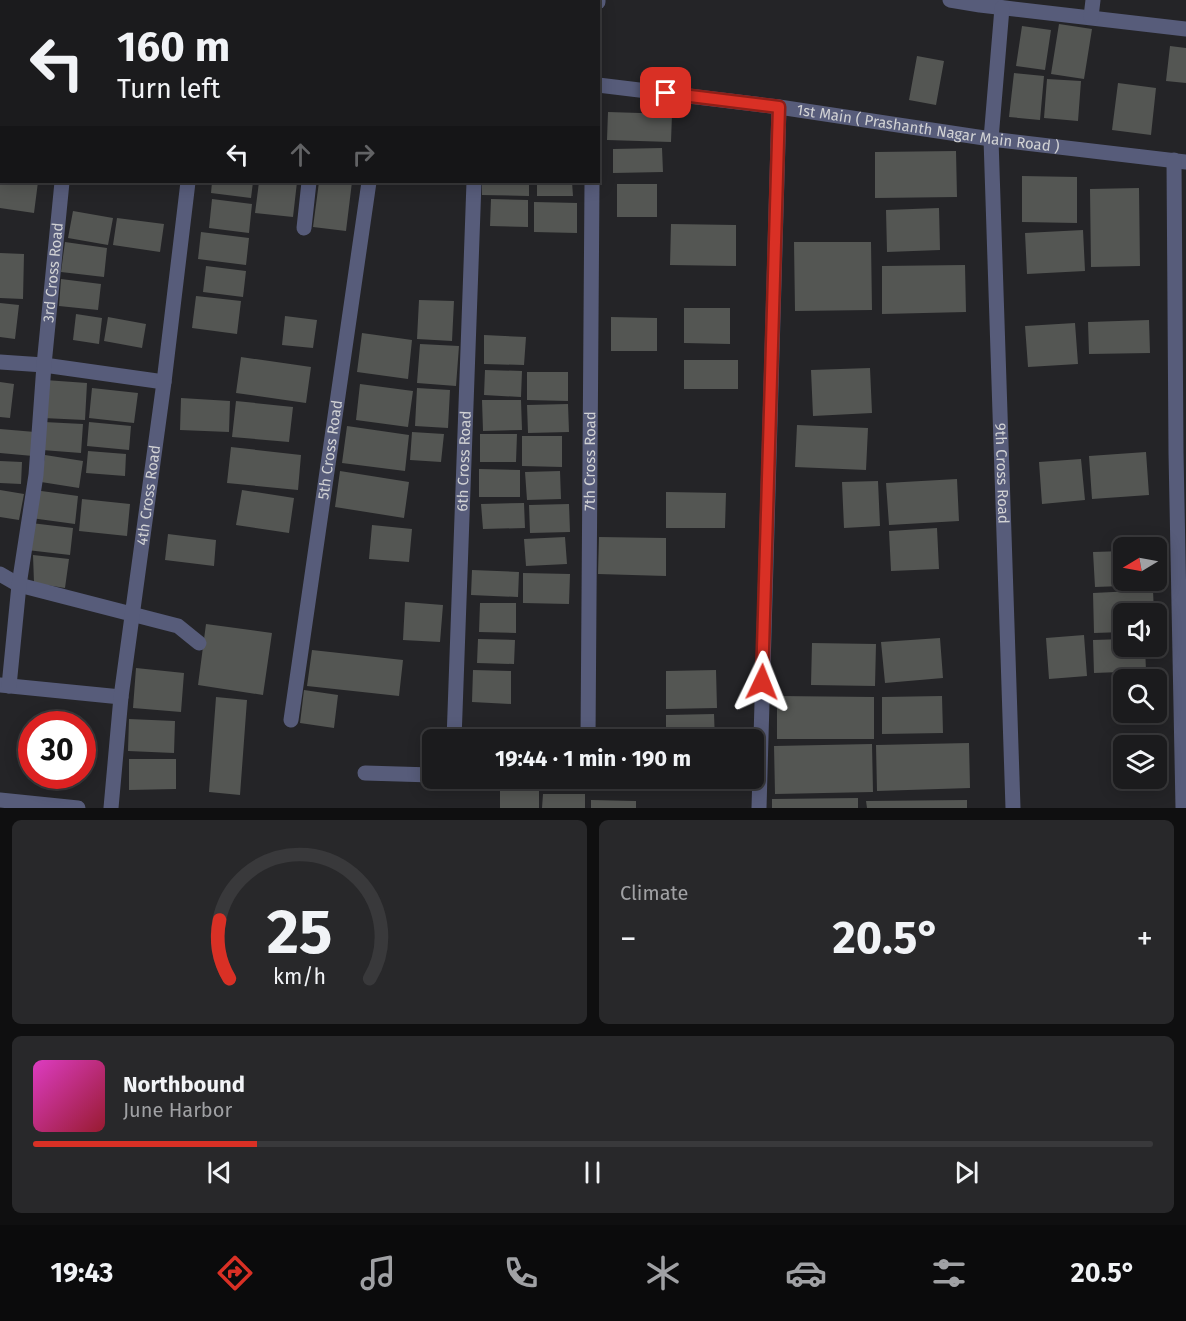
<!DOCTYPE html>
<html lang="en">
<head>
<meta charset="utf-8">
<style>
  :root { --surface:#1b1b1d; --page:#28282a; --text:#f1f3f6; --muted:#a0a1a4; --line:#39393b; --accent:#d93025 }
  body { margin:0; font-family:"Fira Sans",sans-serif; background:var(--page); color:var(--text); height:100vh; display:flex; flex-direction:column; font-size:22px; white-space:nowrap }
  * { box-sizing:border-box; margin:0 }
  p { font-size:20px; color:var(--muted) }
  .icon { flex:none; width:33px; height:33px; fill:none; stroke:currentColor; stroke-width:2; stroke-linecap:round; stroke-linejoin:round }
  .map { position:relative; height:808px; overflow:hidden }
  .side { display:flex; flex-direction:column; gap:12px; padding:12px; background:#0f0f10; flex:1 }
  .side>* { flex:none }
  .banner { position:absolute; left:0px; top:0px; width:600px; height:183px; box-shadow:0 3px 15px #0003,0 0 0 2px var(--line); background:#1b1b1d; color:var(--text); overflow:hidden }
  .needle { width:39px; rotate:260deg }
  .buttons { position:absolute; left:1113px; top:537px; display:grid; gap:12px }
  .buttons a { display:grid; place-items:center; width:54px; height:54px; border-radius:9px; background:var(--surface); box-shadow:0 3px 15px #0003,0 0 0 2px var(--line); font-size:30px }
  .speed { position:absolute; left:18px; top:711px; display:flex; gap:12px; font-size:30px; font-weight:700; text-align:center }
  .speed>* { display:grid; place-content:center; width:78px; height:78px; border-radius:50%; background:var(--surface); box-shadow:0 3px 15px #0003,0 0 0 2px var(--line); line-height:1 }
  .speed .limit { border:9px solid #d22; background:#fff; color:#111 }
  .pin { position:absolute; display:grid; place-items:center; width:51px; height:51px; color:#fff; margin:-26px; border-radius:12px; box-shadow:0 3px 9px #0006 }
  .me { position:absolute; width:66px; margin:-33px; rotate:2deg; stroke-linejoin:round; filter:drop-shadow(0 0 4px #0008) }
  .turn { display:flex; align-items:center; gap:21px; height:126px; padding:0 18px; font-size:27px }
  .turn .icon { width:78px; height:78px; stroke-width:2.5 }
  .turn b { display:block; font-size:42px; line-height:51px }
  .lanes { display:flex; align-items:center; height:57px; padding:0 18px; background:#0003; justify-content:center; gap:30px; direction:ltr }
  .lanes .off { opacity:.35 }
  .big { font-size:45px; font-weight:700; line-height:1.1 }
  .side .card { flex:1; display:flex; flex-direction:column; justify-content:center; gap:9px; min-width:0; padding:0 21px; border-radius:9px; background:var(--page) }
  .side .dial { align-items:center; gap:0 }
  .dial svg { height:156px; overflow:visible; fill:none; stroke:var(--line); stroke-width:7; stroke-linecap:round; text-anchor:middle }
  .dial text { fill:var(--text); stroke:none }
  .song { display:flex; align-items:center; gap:18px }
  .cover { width:72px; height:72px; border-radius:9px; background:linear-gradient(135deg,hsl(310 70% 55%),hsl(350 70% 35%)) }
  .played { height:6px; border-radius:3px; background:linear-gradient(90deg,var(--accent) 20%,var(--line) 20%) }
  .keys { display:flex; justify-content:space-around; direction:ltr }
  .heat { display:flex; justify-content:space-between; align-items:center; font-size:33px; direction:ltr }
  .side .tiles { flex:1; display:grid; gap:12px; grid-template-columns:1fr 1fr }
  .card:last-child { grid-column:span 2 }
  .trip { position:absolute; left:422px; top:729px; width:342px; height:60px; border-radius:9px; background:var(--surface); box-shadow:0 3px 15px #0003,0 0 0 2px var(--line); font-weight:700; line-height:60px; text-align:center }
  .tabs { display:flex; height:96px; justify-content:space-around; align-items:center; background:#0b0b0c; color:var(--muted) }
  .tabs .icon { width:42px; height:42px }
  .tabs .selected { color:var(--accent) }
  .tabs b { font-size:27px; color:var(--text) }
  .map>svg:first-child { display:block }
  .building { fill:#545653 }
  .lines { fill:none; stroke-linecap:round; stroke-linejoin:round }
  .street { stroke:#575c7a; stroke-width:15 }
  .route-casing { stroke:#8d1f18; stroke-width:15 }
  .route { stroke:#d93025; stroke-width:10 }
  .labels { text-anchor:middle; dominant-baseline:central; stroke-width:6; stroke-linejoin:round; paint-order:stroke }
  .street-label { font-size:15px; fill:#d1d2d4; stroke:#242427 }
</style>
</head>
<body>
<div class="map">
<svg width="1186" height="808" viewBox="0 0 1186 808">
  <rect width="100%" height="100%" fill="#242427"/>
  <path class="building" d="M 1059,24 L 1092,29 L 1084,79 L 1051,74 Z
    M 1022,26 L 1051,30 L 1045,70 L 1016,66 Z
    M 1170,46 L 1186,48 L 1186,83 L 1166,81 Z
    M 917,56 L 944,61 L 936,105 L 909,100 Z
    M 1014,73 L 1044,76 L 1040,120 L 1009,117 Z
    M 1047,79 L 1081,81 L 1078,121 L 1044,118 Z
    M 1118,83 L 1156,88 L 1151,135 L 1112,130 Z
    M 608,112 L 672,114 L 671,142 L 607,140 Z
    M 662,148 L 663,172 L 613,173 L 613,149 Z
    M 956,151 L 957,197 L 875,198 L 875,152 Z
    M 1022,176 L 1077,177 L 1077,223 L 1022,222 Z
    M 0,182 L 38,182 L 34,213 L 0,208 Z
    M 212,182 L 253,182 L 251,198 L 211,193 Z
    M 259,182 L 297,182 L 293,217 L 255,213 Z
    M 319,182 L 352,182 L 346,231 L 313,227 Z
    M 482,182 L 529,182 L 529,196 L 482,195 Z
    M 537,182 L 572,182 L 573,196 L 537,196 Z
    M 617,184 L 657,184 L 657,217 L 617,217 Z
    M 1139,188 L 1140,266 L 1091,267 L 1090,189 Z
    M 212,199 L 252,204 L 249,233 L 209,228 Z
    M 491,199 L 528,200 L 528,227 L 490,226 Z
    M 534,202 L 577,203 L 577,233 L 534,232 Z
    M 939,208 L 940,250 L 887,252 L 886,210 Z
    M 73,211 L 113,218 L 108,245 L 68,238 Z
    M 117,218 L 164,224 L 160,252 L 113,245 Z
    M 671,224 L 736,225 L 736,266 L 670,265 Z
    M 1083,230 L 1085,271 L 1027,274 L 1025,233 Z
    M 201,232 L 249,238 L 246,265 L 198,259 Z
    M 65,242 L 107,248 L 104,277 L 61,272 Z
    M 794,242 L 871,242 L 872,310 L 795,311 Z
    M 0,253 L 24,254 L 23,299 L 0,298 Z
    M 965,265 L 966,312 L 882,314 L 882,266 Z
    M 206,266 L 246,271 L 243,297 L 203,292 Z
    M 61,279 L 101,284 L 98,310 L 59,306 Z
    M 196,296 L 241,301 L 237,334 L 192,328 Z
    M 419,300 L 454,301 L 452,341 L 417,339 Z
    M 0,303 L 19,305 L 15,339 L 0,337 Z
    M 684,308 L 730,308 L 730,344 L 684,343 Z
    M 76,314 L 102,318 L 99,344 L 73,340 Z
    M 285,316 L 317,320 L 313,348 L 282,345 Z
    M 108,317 L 146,324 L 142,348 L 104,341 Z
    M 611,317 L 657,318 L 657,351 L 611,351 Z
    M 1149,320 L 1150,353 L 1089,354 L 1088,322 Z
    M 1075,323 L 1078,364 L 1028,367 L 1025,326 Z
    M 362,333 L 412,340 L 408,379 L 357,372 Z
    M 484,335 L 526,337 L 524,365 L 484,364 Z
    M 420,344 L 459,346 L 456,386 L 417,383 Z
    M 241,357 L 311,367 L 306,403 L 236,393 Z
    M 684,360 L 738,360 L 738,389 L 684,389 Z
    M 870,368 L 872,413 L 813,416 L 811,370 Z
    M 485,370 L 522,371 L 521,397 L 484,395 Z
    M 527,372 L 568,372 L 568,401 L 527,400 Z
    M 45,380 L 87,383 L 85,420 L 43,418 Z
    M 0,382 L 14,384 L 10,418 L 0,417 Z
    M 360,384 L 413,391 L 408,427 L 356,420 Z
    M 92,388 L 138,393 L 134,423 L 89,418 Z
    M 417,388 L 450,390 L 448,428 L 415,426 Z
    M 181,398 L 230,401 L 229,432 L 180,430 Z
    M 482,400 L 521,400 L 522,430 L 483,431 Z
    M 236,401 L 293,407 L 289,442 L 232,437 Z
    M 568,404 L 569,432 L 528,433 L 527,405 Z
    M 44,422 L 83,424 L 81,453 L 42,450 Z
    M 89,422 L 131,426 L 129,450 L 87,446 Z
    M 797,425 L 868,428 L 866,470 L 795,467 Z
    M 347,426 L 409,435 L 405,471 L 342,463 Z
    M 0,429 L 35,432 L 33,456 L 0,453 Z
    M 412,432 L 444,434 L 441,462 L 410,460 Z
    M 480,434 L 517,434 L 516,462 L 480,462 Z
    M 522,436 L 562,436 L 562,467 L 522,466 Z
    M 231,447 L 301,455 L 298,490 L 227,483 Z
    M 88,451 L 126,454 L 125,476 L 86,473 Z
    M 1146,452 L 1149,495 L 1092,499 L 1089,456 Z
    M 45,455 L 83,461 L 79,488 L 41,482 Z
    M 1081,459 L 1085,500 L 1042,504 L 1039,462 Z
    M 0,461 L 22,462 L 21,484 L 0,483 Z
    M 479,469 L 520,470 L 520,497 L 479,497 Z
    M 340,471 L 409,482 L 404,518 L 335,507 Z
    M 560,471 L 561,499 L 527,500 L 525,472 Z
    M 957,479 L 959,521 L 889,525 L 886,483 Z
    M 878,481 L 880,526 L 844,528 L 842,482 Z
    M 0,490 L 24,494 L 19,520 L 0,517 Z
    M 34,490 L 78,496 L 75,524 L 31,518 Z
    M 242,490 L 294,498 L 289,533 L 236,525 Z
    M 666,492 L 726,493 L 725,528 L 666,528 Z
    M 82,499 L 130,504 L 127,536 L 79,531 Z
    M 524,503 L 525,528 L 483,529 L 481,504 Z
    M 569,504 L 570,532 L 530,533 L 529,505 Z
    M 31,523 L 73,528 L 70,555 L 27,550 Z
    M 372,525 L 412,529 L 409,562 L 369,559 Z
    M 937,528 L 939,569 L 891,571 L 889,531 Z
    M 168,534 L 216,540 L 214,566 L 165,560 Z
    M 565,537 L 567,564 L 526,566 L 524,539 Z
    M 599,537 L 666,538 L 666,576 L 598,574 Z
    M 1124,551 L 1124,580 L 1149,580 L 1149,585 L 1095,587 L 1093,552 Z
    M 33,555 L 69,559 L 65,588 L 34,583 Z
    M 472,570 L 519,572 L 518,597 L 471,595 Z
    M 523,573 L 570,574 L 569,604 L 523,603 Z
    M 1153,590 L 1154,614 L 1124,614 L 1124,632 L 1094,633 L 1093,593 Z
    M 405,602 L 443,605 L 440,642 L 403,640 Z
    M 480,603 L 516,603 L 516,633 L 479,632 Z
    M 206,624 L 272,633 L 263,695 L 198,685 Z
    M 1084,635 L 1087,676 L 1049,679 L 1046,638 Z
    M 940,638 L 943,678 L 885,683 L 881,642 Z
    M 478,639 L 515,640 L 514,664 L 477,663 Z
    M 1124,639 L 1124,646 L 1145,646 L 1146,671 L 1094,673 L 1093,640 Z
    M 812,643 L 876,644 L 875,686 L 811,685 Z
    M 312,650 L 403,660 L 399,696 L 307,686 Z
    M 136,668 L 184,673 L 181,712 L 133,708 Z
    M 473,670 L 511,671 L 511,704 L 472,702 Z
    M 716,670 L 717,708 L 666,709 L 666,671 Z
    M 304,690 L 338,695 L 334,728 L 300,723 Z
    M 777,696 L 874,697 L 874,739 L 777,739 Z
    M 942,696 L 943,733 L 882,734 L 882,697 Z
    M 216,697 L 247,700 L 240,795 L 209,792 Z
    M 714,714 L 715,740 L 666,740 L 666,715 Z
    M 129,719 L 175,721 L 174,753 L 128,751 Z
    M 969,743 L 970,788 L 877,791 L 876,745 Z
    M 872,744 L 873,792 L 775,794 L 774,746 Z
    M 129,759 L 176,759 L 176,789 L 129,790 Z
    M 539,790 L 539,808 L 500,808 L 500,791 Z
    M 543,794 L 585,794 L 585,808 L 542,808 Z
    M 858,798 L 858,808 L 772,808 L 772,799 Z
    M 591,800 L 636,801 L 636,808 L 591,808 Z
    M 967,800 L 967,808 L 867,808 L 866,801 Z"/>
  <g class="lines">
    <g class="street">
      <path d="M 950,0 L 980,5 L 1186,29"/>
      <path d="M 40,2 L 40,0"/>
      <path d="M 210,2 L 210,0"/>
      <path d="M 598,2 L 598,0"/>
      <path d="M 0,6 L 2,6"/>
      <path id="s1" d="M 1002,8 L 991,139 L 1013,808"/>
      <path d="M 1091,17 L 1093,0"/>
      <path id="s2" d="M 598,85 L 779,107 L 991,139 L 1186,162"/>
      <path d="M 1174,160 L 1176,453 L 1183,808"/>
      <path d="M 304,228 L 309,182"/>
      <path d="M 0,362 L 44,365 L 164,382"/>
      <path d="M 0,574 L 19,585 L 178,626 L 199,643"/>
      <path d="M 0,685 L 121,697"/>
      <path id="s3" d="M 9,686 L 19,585 L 36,475 L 44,365 L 62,182"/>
      <path id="s4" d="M 291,720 L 369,182"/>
      <path id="s5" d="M 454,740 L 474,182"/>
      <path id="s6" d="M 588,740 L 592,182"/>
      <path d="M 365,773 L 432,775"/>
      <path d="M 539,778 L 726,778"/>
      <path d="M 0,800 L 78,808"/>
      <path id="s7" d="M 111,808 L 121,697 L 164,382 L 188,182"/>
      <path d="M 759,808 L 779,107"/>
    </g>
  </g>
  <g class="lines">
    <defs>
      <path id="route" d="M 666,93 L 779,107 L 762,682"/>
    </defs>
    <use href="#route" class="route-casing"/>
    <use href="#route" class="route"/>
  </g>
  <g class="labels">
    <g class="street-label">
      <text stroke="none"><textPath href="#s2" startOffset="333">1st Main ( Prashanth Nagar Main Road )</textPath></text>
      <text stroke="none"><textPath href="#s3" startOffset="416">3rd Cross Road</textPath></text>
      <text stroke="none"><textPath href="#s4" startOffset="273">5th Cross Road</textPath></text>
      <text stroke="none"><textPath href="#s5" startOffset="279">6th Cross Road</textPath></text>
      <text stroke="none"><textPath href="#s6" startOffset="279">7th Cross Road</textPath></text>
      <text stroke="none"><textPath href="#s1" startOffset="466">9th Cross Road</textPath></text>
      <text stroke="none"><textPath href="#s7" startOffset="315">4th Cross Road</textPath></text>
    </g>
  </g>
</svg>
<div class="buttons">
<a><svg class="needle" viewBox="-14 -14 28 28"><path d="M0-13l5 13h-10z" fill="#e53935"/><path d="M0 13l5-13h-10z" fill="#a0a1a4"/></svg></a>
<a><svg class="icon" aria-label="sound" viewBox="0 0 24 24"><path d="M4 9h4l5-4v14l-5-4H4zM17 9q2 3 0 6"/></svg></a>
<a><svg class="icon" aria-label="search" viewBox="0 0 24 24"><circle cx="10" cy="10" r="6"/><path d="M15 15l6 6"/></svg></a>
<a><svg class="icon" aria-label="layers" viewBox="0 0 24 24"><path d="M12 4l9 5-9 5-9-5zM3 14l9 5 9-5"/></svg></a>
</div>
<div class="speed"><div class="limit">30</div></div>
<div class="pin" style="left:666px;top:93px;background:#d93025"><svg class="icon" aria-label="arrive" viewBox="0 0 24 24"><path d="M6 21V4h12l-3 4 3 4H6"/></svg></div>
<svg class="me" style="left:762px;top:682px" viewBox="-20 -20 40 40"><path d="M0-17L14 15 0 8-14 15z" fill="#d93025" stroke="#fff" stroke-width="4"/></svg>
<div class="trip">19:44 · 1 min · 190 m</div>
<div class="banner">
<div class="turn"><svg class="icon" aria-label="left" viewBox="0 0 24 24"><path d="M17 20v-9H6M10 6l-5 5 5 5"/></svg><div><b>160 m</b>Turn left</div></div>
<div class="lanes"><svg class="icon" aria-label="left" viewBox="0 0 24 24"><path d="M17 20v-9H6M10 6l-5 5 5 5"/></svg><svg class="icon off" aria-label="ahead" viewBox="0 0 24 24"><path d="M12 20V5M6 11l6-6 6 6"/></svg><svg class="icon off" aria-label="right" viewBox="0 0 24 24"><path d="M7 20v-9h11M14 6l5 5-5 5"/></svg></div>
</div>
</div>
<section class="side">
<div class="tiles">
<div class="card dial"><svg viewBox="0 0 100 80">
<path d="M14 69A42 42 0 1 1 86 69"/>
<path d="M14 69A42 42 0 0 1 9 39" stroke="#d93025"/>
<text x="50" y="56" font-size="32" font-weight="700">25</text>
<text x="50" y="72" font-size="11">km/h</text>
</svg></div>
<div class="card"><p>Climate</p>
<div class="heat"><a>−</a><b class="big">20.5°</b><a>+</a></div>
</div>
<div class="card">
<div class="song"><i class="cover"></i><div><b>Northbound</b><p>June Harbor</p></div></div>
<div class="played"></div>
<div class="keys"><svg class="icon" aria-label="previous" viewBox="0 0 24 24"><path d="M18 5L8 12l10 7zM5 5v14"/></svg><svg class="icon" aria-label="pause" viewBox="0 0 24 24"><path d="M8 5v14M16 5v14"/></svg><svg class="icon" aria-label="next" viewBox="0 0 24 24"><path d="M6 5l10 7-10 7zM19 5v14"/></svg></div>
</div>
</div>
</section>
<nav class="tabs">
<b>19:43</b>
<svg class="icon selected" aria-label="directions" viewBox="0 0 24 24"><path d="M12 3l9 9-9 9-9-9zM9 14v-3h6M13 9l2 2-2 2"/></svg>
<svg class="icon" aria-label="music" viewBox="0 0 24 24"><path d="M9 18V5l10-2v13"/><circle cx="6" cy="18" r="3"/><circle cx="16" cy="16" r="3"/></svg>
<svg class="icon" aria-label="phone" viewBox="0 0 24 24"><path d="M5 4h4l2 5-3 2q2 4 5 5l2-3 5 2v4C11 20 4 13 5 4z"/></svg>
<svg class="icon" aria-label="climate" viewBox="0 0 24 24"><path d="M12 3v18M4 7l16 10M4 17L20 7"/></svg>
<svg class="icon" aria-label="car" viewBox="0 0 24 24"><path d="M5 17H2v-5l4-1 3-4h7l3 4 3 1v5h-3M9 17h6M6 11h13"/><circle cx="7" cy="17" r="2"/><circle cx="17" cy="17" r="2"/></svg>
<svg class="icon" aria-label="filters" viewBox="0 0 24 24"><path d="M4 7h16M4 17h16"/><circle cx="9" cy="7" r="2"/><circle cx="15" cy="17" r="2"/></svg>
<b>20.5°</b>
</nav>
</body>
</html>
